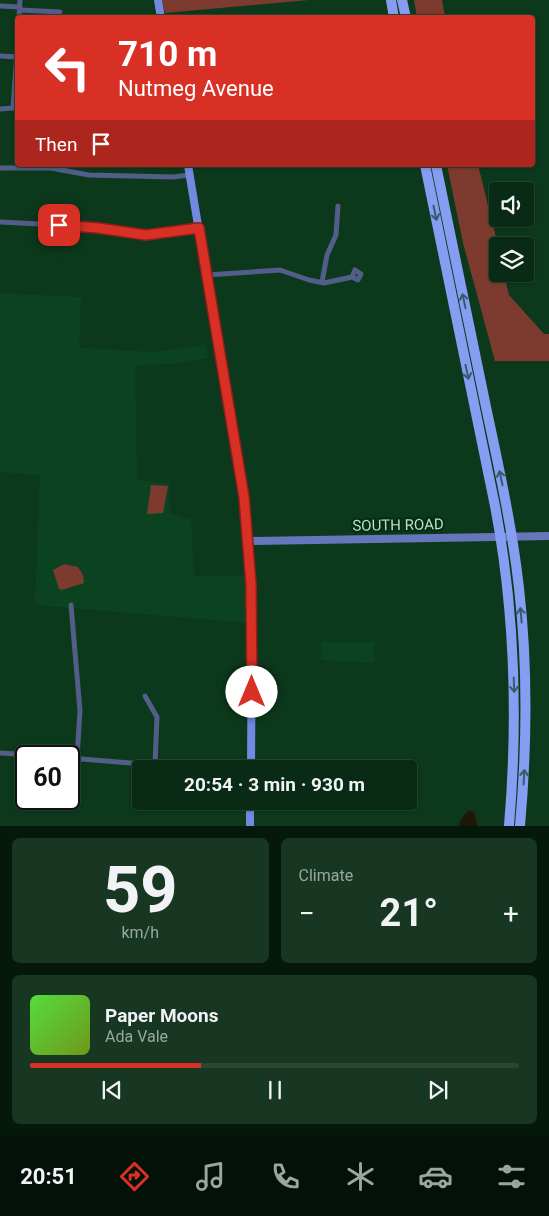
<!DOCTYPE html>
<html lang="en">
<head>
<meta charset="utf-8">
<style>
  :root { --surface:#092b15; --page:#173722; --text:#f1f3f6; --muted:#99a7a0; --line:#294734; --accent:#d93025 }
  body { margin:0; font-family:Roboto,sans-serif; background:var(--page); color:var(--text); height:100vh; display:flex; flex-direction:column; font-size:19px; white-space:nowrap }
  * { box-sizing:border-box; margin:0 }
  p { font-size:16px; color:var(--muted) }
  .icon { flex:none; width:28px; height:28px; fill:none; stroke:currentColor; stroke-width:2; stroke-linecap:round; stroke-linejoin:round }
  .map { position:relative; height:826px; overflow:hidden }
  .drawer { display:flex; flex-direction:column; gap:12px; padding:12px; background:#05180c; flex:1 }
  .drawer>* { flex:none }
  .hud { position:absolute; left:15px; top:15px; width:520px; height:152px; border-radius:5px; box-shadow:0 1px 4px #0004,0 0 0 1px var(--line); background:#d93025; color:#fff; overflow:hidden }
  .buttons { position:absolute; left:489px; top:182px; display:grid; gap:10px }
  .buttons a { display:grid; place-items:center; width:45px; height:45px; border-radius:5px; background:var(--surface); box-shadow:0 1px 4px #0004,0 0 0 1px var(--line); font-size:25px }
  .speed { position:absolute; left:15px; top:745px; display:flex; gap:10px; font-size:25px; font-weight:700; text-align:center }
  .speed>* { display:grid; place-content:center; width:65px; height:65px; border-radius:50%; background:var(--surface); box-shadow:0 1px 4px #0004,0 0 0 1px var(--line); line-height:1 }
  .speed .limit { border:2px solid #111; border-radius:8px; background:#fff; color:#111 }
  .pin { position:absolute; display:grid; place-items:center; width:42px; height:42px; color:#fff; margin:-21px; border-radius:10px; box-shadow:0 2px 8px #0006 }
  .me { position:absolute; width:55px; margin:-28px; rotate:0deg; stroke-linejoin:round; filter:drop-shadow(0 0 4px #0008) }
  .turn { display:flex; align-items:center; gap:18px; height:105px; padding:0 20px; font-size:22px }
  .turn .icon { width:65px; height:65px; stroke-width:2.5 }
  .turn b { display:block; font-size:35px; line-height:42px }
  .then { display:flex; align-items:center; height:48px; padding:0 20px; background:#0003; gap:10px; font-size:19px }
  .big { font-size:38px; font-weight:700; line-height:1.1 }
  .drawer .tile { flex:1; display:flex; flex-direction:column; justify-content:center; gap:8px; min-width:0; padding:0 18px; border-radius:8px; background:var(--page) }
  .drawer .dial { align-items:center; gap:0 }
  .dial b { font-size:65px; line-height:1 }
  .song { display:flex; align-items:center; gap:15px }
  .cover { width:60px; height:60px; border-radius:8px; background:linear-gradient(135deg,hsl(110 70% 55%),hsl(80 70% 35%)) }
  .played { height:5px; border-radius:2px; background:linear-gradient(90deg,var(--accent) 35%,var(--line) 35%) }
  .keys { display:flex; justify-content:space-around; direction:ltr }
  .heat { display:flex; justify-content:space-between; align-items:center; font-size:28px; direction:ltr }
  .drawer .tiles { flex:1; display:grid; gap:12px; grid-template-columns:1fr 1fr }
  .tile:last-child { grid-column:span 2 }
  .trip { position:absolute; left:132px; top:760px; width:285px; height:50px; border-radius:5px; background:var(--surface); box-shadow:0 1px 4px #0004,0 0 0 1px var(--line); font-weight:700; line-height:50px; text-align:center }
  .menu { display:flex; height:80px; justify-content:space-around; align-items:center; background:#041108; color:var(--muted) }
  .menu .icon { width:35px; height:35px }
  .menu .selected { color:var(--accent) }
  .menu b { font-size:22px; color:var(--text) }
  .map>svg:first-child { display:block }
  .built { fill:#0b4321 }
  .green { fill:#7d3b2f }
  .water { fill:#1e1807 }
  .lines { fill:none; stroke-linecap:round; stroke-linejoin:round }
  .street { stroke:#525e89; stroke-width:5 }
  .secondary { stroke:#6577bb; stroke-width:8 }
  .primary { stroke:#7389e1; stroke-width:8 }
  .highway { stroke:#879df1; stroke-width:10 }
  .oneway { stroke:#365b6c }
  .route-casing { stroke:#8d1f18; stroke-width:12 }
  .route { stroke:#d93025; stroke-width:9 }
  .labels { text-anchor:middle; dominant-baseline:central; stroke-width:4.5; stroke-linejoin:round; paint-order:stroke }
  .street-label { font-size:15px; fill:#c5ddca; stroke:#002f13 }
</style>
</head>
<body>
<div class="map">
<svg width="549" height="826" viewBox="0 0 549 826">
  <rect width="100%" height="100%" fill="#0c391c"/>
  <path class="built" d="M 0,293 L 81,297 L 79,348 L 155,352 L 205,345 L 208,358 L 175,364 L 135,365 L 137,480 L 169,483 L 170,513 L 183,518 L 191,518 L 194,576 L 247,576 L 248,623 L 35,605 L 40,475 L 0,472 Z
    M 322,642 L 374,642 L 374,663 L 321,660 Z"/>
  <path class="green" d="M 162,0 L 309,0 L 165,13 Z
    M 414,0 L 442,0 L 445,17 L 417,17 Z
    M 447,165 L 478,165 L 498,246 L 498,274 L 504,274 L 509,295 L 544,334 L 549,334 L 549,361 L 495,361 L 463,243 Z
    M 151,485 L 168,486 L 163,513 L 147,514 Z
    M 64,564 L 78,567 L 83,575 L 84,583 L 62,590 L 59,589 L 53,570 Z"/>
  <path class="water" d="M 469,810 L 475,813 L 477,826 L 459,826 L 461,819 Z"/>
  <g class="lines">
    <path class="street" d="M 0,6 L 20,7
      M 20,10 L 60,12
      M 19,18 L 20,0
      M 0,56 L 18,57
      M 0,109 L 13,108 L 18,38
      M 0,168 L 51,168 L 89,175 L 173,177 L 190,175
      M 0,222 L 99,227 L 146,235 L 199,228
      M 207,275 L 280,270 L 309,280 L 324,283 L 352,277 L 358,280 L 361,274 L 355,270 L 352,277
      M 322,282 L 327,255 L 336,235 L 338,206
      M 71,605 L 80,711 L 77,758
      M 145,696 L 157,717 L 155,764
      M 0,753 L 49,756
      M 69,758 L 204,769"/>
    <path class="secondary" d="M 248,541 L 549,536"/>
    <path class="primary" d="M 158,0 L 161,18
      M 188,165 L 244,503 L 252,612 L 251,769
      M 250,826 L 250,801"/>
    <path class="highway" d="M 391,0 L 394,18
      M 402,0 L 406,18
      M 425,165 L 495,506 C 515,611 518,719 509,826
      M 436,165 C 453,244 469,323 485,402 C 498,464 512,525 519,588 C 528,667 527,747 520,826"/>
  </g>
  <defs><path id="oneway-shaft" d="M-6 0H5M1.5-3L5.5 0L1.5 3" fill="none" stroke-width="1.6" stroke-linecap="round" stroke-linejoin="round" transform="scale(1.25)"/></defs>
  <g class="oneway">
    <use href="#oneway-shaft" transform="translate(435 213) rotate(78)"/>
    <use href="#oneway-shaft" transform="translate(464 301) rotate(-102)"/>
    <use href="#oneway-shaft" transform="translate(467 372) rotate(78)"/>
    <use href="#oneway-shaft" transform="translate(501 478) rotate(-102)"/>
    <use href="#oneway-shaft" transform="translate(521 615) rotate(-95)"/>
    <use href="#oneway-shaft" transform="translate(514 685) rotate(88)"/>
    <use href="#oneway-shaft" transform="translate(524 777) rotate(-87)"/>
  </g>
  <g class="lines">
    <defs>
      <path id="route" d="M 59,225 L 98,228 L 146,235 L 199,228 L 244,497 L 251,584 L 252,692"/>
    </defs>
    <use href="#route" class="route-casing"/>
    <use href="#route" class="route"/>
  </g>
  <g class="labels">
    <g class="street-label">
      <text transform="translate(398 525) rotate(-1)">SOUTH ROAD</text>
    </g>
  </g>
</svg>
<div class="buttons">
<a><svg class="icon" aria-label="sound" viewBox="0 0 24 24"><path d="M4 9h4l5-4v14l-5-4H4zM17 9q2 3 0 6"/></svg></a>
<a><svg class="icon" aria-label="layers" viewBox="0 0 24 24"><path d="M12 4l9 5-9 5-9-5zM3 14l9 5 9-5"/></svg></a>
</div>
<div class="speed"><div class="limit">60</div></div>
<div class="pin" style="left:59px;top:225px;background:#d93025"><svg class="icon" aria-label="arrive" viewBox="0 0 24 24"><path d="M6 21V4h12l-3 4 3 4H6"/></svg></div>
<svg class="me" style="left:252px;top:692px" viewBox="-20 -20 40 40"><circle r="19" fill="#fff"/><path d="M0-13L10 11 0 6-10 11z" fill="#d93025"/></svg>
<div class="trip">20:54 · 3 min · 930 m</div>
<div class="hud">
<div class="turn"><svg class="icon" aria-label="left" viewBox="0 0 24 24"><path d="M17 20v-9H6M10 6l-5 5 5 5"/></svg><div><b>710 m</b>Nutmeg Avenue</div></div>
<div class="then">Then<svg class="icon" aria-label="arrive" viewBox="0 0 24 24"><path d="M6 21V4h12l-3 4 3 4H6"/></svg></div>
</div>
</div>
<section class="drawer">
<div class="tiles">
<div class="tile dial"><b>59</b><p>km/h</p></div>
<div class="tile"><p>Climate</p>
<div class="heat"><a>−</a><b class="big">21°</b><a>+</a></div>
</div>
<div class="tile">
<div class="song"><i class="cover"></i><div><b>Paper Moons</b><p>Ada Vale</p></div></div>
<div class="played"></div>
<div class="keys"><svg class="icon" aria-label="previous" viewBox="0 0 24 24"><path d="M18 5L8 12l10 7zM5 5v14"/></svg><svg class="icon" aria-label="pause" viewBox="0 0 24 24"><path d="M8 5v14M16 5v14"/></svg><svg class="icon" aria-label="next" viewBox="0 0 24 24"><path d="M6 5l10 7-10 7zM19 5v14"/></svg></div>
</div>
</div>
</section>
<nav class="menu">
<b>20:51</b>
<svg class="icon selected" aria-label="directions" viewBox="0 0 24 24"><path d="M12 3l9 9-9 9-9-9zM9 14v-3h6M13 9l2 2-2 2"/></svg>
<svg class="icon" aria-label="music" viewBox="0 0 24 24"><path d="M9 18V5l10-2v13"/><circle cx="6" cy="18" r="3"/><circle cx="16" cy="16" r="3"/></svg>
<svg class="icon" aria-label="phone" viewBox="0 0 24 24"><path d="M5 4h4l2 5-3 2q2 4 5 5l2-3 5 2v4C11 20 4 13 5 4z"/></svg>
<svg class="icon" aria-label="climate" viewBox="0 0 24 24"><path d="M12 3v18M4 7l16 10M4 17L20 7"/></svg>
<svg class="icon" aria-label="car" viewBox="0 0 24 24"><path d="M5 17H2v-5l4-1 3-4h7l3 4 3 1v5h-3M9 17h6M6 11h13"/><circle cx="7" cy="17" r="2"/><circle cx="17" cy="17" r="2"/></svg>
<svg class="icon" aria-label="filters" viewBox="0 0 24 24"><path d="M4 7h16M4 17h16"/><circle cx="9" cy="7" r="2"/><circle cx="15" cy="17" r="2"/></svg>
</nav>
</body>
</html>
